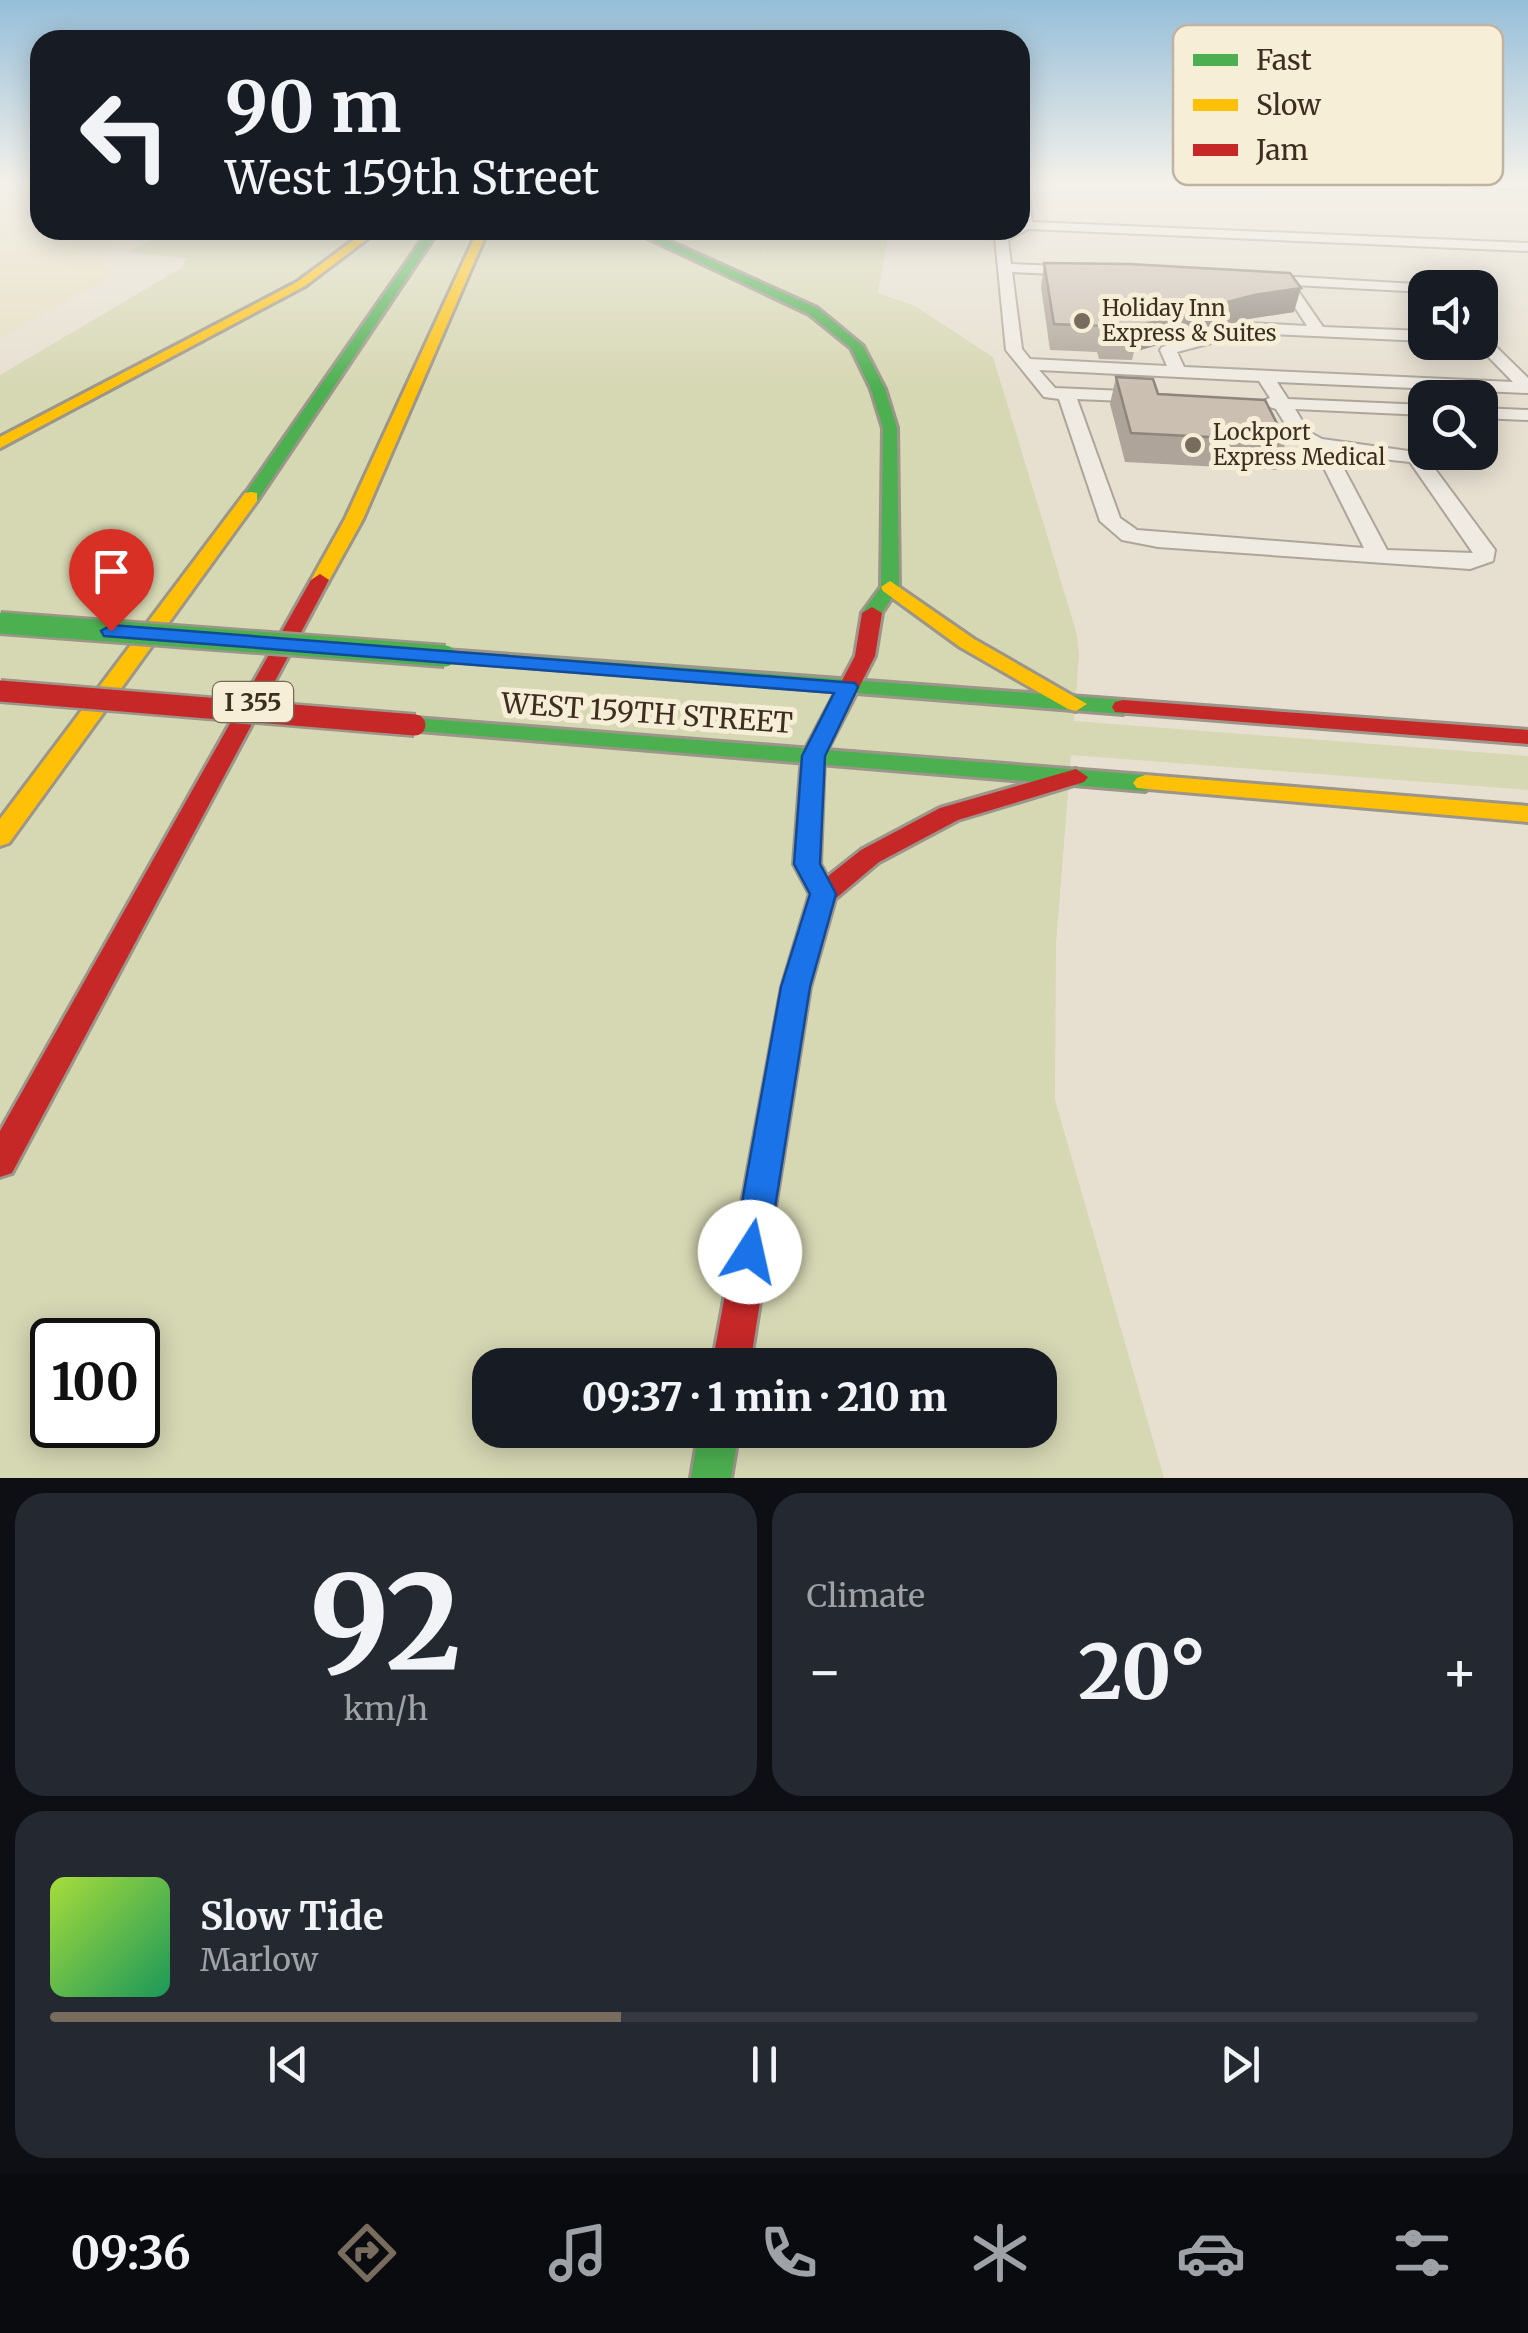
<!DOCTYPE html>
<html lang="en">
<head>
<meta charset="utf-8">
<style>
  :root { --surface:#171b24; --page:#242831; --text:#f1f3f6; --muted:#9ea1a6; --line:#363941; --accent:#786c5e }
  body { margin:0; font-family:Merriweather,serif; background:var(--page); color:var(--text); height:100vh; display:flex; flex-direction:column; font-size:38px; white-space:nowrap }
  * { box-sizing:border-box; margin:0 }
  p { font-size:32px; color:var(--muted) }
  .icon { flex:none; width:55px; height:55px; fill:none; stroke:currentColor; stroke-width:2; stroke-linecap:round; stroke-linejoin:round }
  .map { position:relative; height:1478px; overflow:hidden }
  .panel { display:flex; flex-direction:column; gap:15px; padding:15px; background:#0d0f14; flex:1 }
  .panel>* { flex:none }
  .top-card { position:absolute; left:30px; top:30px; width:1000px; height:210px; border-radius:30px; box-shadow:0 5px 25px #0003; background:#171b24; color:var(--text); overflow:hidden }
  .buttons { position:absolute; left:1408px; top:270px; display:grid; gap:20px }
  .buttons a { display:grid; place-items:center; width:90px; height:90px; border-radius:20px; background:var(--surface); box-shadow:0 5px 25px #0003; font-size:50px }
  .speed { position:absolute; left:30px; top:1318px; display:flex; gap:20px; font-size:50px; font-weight:700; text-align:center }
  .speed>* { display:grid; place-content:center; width:130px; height:130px; border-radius:50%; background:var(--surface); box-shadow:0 5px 25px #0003; line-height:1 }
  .speed .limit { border:5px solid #111; border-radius:15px; background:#fff; color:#111 }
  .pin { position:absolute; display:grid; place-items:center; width:85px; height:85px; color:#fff; margin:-102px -42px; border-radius:50% 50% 50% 0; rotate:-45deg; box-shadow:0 0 10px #0007 }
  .pin .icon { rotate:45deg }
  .me { position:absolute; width:110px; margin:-55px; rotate:10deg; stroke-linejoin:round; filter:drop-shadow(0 0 8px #0008) }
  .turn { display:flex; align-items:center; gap:35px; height:210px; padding:0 30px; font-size:45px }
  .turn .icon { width:130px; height:130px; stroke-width:2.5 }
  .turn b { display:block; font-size:70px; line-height:85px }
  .big { font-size:75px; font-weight:800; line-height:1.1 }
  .panel .widget { flex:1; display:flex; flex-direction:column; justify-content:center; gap:15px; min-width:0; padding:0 35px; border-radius:30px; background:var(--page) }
  .panel .dial { align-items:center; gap:0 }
  .dial b { font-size:130px; line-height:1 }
  .song { display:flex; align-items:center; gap:30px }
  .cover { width:120px; height:120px; border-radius:15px; background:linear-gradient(135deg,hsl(80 70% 55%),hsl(150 70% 35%)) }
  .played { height:10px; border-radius:5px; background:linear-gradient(90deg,var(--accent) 40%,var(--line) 40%) }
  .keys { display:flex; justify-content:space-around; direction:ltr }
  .heat { display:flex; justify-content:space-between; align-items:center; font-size:55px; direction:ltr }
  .panel .tiles { flex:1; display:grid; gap:15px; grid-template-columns:1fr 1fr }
  .widget:last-child { grid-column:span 2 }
  .trip { position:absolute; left:472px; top:1348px; width:585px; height:100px; border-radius:30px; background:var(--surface); box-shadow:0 5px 25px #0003; font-weight:800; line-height:100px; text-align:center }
  .tabs { display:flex; height:160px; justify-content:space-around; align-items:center; background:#090b0e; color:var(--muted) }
  .tabs .icon { width:70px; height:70px }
  .tabs .selected { color:var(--accent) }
  .tabs b { font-size:45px; color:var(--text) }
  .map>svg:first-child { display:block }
  .farmland { fill:#e6dfc2 }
  .green { fill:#d6d7b3; fill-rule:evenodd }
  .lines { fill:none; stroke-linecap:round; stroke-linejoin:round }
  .lane-casing { stroke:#ada599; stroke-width:4 }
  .fast-casing { stroke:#9c958a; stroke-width:6 }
  .slow-casing { stroke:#9c958a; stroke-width:6 }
  .jam-casing { stroke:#9c958a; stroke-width:6 }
  .lane { fill:#efebe3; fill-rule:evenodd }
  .fast { fill:#4caf50; fill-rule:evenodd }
  .slow { fill:#ffc107; fill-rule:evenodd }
  .jam { fill:#c62828; fill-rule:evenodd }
  .fast-bridge-casing { stroke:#9c958a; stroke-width:26; stroke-linecap:butt }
  .jam-bridge-casing { stroke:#9c958a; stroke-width:26; stroke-linecap:butt }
  .fast-bridge { stroke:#4caf50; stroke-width:21 }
  .jam-bridge { stroke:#c62828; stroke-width:21 }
  .wall { fill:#afa499 }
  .shaded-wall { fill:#8e867d }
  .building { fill:#cbbfb2; stroke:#8e867d; stroke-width:2.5 }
  .route { fill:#1a73e8; stroke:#114b97; stroke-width:2.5 }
  .poi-dot { fill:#786c5e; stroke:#f7eed8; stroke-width:4 }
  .labels { text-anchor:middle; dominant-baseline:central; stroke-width:10; stroke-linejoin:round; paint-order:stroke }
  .far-poi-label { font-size:22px; fill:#3d2e20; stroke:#f7eed8; text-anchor:start }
  .shield { fill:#f7eed8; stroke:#756857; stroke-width:2.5 }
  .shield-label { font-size:25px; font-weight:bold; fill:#3d2e20 }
  .street-label { font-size:28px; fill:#3d2e20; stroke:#f7eed8 }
  .key { fill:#f7eed8; stroke:#bfb4a1; stroke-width:2.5 }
  .key-label { font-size:28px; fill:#3d2e20 }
</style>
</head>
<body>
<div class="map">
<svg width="1528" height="1478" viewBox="0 0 1528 1478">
  <rect width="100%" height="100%" fill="#e7e0d1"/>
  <path class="farmland" d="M 40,184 L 40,230 L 159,230 L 97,256 L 117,274 L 0,337 L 0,200 Z"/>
  <path class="green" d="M 176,230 L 889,230 L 878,293 L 915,306 L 993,357 L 1076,631 L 1079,653 L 1074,721 L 1528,756 L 1528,790 L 1071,755 L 1056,944 L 1055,1100 L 1164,1478 L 0,1478 L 0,375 L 183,267 L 186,258 L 125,252 ZM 52,1340 L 138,1340 L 138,1425 L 52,1425 ZM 490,1365 L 1040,1365 L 1040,1430 L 490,1430 Z"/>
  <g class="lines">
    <defs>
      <path id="lane" d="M 1020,182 L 1027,182 L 1032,222 L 1528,243 L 1528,251 L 1028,229 L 1008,240 L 1011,264 L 1078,267 L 1085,271 L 1078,275 L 1012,272 L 1022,349 L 1030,359 L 1167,366 L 1160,350 L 1162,347 L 1249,323 L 1307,326 L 1280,284 L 1256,282 L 1256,276 L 1261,275 L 1433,285 L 1435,288 L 1425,288 L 1425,292 L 1294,285 L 1323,327 L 1425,331 L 1425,341 L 1249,333 L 1177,352 L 1184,367 L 1513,382 L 1474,342 L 1480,342 L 1480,335 L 1486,337 L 1528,378 L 1528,393 L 1277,382 L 1288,399 L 1425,405 L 1425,415 L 1295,409 L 1309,432 L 1322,439 L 1423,453 L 1495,550 L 1493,561 L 1470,569 L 1158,547 L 1122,540 L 1100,521 L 1059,399 L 1044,397 L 1006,350 L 995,238 L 1007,230 L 1020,230 ZM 1039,370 L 1259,381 L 1270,398 L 1258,403 L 1276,409 L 1295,440 L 1314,448 L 1364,548 L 1137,530 L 1120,518 L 1077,399 L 1149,402 L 1158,397 L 1149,392 L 1055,388 ZM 1336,454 L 1410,462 L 1473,553 L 1387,550 Z
        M 1443,182 L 1528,183 L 1528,189 L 1448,185 Z
        M 1480,408 L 1528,410 L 1528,420 L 1480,418 Z"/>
      <path id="fast" d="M 429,230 L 439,230 L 257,501 L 245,501 L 243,497 Z
        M 631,230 L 644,230 L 817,308 L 863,346 L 885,389 L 897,428 L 899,587 L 879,617 L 872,619 L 862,613 L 881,587 L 883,428 L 871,389 L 851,348 L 809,314 Z
        M 445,650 L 1123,700 L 1134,707 L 1123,714 L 438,660 L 435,656 L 438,652 Z
        M 415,718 L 1145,775 L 1157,783 L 1145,791 L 407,730 L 404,725 L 407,720 Z
        M 699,1430 L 739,1430 L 731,1478 L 691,1478 Z"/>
      <path id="slow" d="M 367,230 L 379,230 L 305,286 L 0,448 L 0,437 L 297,282 Z
        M 478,230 L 488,230 L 363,519 L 327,584 L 313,584 L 311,580 L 345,519 Z
        M 251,492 L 257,493 L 257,501 L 9,843 L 0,846 L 0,819 L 245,493 Z
        M 890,581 L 974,639 L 1087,704 L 1076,711 L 1068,709 L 960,647 L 883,591 L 881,587 Z
        M 1145,775 L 1528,806 L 1528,822 L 1137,788 L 1133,783 L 1137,778 Z"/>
      <path id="jam" d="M 320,574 L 329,580 L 12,1173 L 0,1177 L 0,1131 L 311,580 Z
        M 872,607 L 882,613 L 875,656 L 824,756 L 820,864 L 827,877 L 861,850 L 940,808 L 1076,769 L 1088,777 L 1084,782 L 958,820 L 879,862 L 835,899 L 810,987 L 750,1365 L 712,1365 L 782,987 L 810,894 L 794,864 L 802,756 L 855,656 L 862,613 Z
        M 1123,700 L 1528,730 L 1528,744 L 1115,712 L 1112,707 L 1115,702 Z"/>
    </defs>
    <use href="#lane" class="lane-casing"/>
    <use href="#fast" class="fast-casing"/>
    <use href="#slow" class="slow-casing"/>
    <use href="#jam" class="jam-casing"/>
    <use href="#lane" class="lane"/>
    <use href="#fast" class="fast"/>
    <use href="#slow" class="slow"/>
    <use href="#jam" class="jam"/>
    <defs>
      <path id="fast-bridge" d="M 0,623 L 445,656"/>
      <path id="jam-bridge" d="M 0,691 L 415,725"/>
    </defs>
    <use href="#fast-bridge" class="fast-bridge-casing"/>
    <use href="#jam-bridge" class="jam-bridge-casing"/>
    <use href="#fast-bridge" class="fast-bridge"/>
    <use href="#jam-bridge" class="jam-bridge"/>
  </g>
  <path class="wall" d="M 1044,263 L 1294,312 L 1248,319 L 1161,343 L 1134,352 L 1132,360 L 1099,359 L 1097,352 L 1050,350 L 1041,287 Z
    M 1116,377 L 1286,441 L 1277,470 L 1125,462 L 1110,404 Z"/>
  <path class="shaded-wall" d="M 1301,288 L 1294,312 L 1248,319 L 1134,352 L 1138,335 L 1135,327 L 1254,295 Z"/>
  <path class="building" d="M 1044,263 L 1129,264 L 1290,273 L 1301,288 L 1254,295 L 1167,318 L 1135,327 L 1138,335 L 1104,333 L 1102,326 L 1054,324 Z
    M 1116,377 L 1153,379 L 1158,394 L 1265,400 L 1286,441 L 1131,433 Z"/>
  <linearGradient id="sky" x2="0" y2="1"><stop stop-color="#96bed9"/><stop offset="0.47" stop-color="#f4f1ea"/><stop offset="1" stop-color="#f4f1ea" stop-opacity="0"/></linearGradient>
  <rect width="1528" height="389" fill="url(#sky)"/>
  <path class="route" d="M 111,625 L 855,683 L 858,687 L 825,756 L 820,864 L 836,894 L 810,987 L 768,1252 L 763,1264 L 750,1269 L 738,1264 L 733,1252 L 781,987 L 810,894 L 794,864 L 802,756 L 834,693 L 104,636 L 101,631 Z"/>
  <g class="poi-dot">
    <circle cx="1082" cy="321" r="10"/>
    <circle cx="1193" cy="445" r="10"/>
  </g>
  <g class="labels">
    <g class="far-poi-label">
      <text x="1102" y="308">Holiday Inn<tspan x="1102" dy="25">Express &amp; Suites</tspan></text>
      <text x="1213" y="432">Lockport<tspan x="1213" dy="25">Express Medical</tspan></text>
    </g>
    <rect class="shield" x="213" y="682" width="80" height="40" rx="8"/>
    <g class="shield-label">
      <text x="253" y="702">I 355</text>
    </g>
    <g class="street-label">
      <text transform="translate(647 713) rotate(4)">WEST 159TH STREET</text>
    </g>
  </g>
  <rect x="1173" y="25" width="330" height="160" rx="15" class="key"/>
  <rect x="1193" y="54" width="45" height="12" fill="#4caf50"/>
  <rect x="1193" y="99" width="45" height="12" fill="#ffc107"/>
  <rect x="1193" y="144" width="45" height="12" fill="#c62828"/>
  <g class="key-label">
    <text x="1256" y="70">Fast</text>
    <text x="1256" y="115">Slow</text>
    <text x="1256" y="160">Jam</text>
  </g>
</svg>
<div class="buttons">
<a><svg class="icon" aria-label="sound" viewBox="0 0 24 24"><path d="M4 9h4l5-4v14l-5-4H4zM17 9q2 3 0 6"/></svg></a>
<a><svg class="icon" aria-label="search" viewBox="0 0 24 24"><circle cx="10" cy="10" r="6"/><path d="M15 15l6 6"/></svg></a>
</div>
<div class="speed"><div class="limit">100</div></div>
<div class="pin" style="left:111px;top:631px;background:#d93025"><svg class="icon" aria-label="arrive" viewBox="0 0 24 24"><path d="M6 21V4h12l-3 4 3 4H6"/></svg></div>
<svg class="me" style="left:750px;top:1252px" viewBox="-20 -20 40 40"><circle r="19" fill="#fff"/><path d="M0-13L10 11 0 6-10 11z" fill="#1a73e8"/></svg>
<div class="trip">09:37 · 1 min · 210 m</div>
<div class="top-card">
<div class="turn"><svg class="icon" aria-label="left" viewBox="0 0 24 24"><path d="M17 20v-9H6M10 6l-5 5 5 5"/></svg><div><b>90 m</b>West 159th Street</div></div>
</div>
</div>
<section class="panel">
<div class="tiles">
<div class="widget dial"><b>92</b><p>km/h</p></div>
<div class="widget"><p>Climate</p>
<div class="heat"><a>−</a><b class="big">20°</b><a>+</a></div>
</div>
<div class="widget">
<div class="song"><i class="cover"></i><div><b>Slow Tide</b><p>Marlow</p></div></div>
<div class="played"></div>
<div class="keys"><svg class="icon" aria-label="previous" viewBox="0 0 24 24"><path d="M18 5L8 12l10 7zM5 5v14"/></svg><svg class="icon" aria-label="pause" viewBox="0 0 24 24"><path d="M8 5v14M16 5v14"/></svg><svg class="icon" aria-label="next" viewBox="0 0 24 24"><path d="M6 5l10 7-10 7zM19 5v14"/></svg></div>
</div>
</div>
</section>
<nav class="tabs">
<b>09:36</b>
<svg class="icon selected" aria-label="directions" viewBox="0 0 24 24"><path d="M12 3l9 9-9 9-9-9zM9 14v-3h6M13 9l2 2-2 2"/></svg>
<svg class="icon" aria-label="music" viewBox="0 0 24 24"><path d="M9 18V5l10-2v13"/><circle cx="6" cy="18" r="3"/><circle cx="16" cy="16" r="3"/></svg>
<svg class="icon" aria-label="phone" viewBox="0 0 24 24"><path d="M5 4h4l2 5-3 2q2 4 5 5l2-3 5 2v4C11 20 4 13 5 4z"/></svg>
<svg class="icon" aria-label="climate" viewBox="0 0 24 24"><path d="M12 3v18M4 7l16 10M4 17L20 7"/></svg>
<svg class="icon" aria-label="car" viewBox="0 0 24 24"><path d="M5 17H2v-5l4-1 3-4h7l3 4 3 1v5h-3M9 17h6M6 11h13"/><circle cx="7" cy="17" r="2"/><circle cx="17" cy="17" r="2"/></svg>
<svg class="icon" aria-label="filters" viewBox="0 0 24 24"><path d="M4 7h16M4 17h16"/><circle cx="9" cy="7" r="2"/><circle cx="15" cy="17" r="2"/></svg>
</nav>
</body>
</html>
